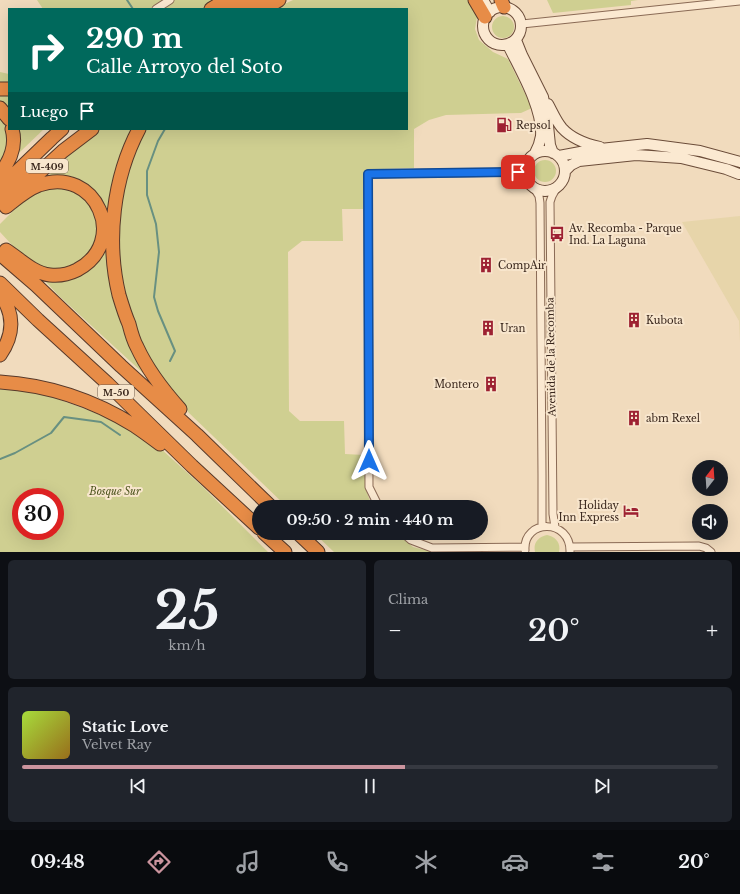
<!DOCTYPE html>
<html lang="es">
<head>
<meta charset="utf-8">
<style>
  :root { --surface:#171b24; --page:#20242c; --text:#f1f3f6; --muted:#9ea1a6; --line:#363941; --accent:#cb949e }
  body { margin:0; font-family:"Libre Baskerville",serif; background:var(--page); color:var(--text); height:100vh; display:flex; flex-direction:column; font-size:15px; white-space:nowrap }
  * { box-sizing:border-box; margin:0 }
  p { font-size:13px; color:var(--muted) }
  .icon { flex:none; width:22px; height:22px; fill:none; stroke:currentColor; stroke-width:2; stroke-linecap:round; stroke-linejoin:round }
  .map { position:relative; height:552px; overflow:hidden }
  .side { display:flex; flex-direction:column; gap:8px; padding:8px; background:#0d0f14; flex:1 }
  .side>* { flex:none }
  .top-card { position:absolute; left:8px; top:8px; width:400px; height:122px; border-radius:0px; box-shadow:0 4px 16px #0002; background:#00695c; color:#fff; overflow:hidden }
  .needle { width:26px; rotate:17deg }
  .controls { position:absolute; left:692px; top:460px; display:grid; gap:8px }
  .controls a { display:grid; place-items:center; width:36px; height:36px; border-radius:50%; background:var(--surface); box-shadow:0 4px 16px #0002; font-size:20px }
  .speed { position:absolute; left:12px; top:488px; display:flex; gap:8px; font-size:20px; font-weight:700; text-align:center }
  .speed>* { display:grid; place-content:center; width:52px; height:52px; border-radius:50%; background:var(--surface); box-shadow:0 4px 16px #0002; line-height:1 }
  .speed .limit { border:6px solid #d22; background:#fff; color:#111 }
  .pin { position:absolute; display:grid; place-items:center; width:34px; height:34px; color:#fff; margin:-17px; border-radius:8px; box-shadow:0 2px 6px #0006 }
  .me { position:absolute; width:44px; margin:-22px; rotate:0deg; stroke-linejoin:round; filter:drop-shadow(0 0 3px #0008) }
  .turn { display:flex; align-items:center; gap:14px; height:84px; padding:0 12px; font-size:18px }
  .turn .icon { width:52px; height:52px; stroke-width:2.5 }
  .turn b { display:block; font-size:28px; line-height:34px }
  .then { display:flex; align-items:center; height:38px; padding:0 12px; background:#0003; gap:8px; font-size:15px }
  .big { font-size:30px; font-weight:600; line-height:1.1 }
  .side .tile { flex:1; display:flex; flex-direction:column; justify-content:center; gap:6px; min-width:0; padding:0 14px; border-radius:6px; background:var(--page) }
  .side .dial { align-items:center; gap:0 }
  .dial b { font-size:52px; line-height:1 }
  .song { display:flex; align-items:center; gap:12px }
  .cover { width:48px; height:48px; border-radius:6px; background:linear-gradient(135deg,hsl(80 70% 55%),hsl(40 70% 35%)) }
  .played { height:4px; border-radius:2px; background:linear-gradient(90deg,var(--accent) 55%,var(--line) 55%) }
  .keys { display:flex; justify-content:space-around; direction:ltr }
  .heat { display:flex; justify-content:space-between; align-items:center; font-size:22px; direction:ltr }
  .side .tiles { flex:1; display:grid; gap:8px; grid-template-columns:1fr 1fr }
  .tile:last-child { grid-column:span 2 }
  .trip { position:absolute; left:252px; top:500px; width:236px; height:40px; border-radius:20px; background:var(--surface); box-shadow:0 4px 16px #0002; font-weight:600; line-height:40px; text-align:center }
  .tabs { display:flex; height:64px; justify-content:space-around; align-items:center; background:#090b0e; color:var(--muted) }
  .tabs .icon { width:28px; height:28px }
  .tabs .selected { color:var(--accent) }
  .tabs b { font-size:18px; color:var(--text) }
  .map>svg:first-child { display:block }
  .farmland { fill:#e7d5aa }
  .green { fill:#cfcf91; fill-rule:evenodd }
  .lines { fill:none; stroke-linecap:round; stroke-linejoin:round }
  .stream { stroke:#689081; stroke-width:2 }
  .street-casing { stroke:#8a6a55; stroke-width:9 }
  .secondary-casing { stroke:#6b4c39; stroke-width:12 }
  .highway-casing { stroke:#57392a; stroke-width:15 }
  .street { stroke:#fbe9d1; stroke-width:7 }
  .secondary { stroke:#fbe9d1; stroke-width:10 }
  .highway { stroke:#e78c47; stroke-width:13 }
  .route-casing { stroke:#114b97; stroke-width:10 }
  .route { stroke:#1a73e8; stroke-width:7 }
  .labels { text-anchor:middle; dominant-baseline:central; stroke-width:4; stroke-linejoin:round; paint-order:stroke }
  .shield { fill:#f8e6cd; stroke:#725f50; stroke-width:1 }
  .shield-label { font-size:9px; font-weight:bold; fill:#38251b }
  .poi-label { font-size:10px; fill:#38251b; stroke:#f8e6cd; text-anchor:start }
  .street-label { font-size:10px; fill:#38251b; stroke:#f8e6cd }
  .park-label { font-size:10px; font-style:italic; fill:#4f5620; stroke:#f8e6cd }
</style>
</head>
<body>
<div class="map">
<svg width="740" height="552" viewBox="0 0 740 552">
  <rect width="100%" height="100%" fill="#f1dbbd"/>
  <path class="farmland" d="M 740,216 L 740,342 L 739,321 L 682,222 Z"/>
  <path class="green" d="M 37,0 L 219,0 L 205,9 L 43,9 Z
    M 293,0 L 468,0 L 477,17 L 475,29 L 479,40 L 493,52 L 508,59 L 532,108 L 521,113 L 446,115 L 429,120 L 414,129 L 414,168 L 383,169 L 368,174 L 363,184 L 363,209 L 342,209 L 343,241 L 302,241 L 288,252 L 289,411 L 300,421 L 344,421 L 345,454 L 364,455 C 365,471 363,493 374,507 L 287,507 L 189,413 L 145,353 L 125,302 L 118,252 L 119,204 L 129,164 L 145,129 L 407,129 L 407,9 L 274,9 Z
    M 547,0 L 638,0 L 631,1 L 631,5 L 553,13 Z
    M492 27a11 11 0 1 1 22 0a11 11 0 1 1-22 0Z
    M 0,72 L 9,74 L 9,129 L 44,129 L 0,171 Z
    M 100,129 L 132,129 L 115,170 L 109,270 L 143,373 L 58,295 L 0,232 L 0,224 L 77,147 Z
    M534 171a11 11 0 1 1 22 0a11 11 0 1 1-22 0Z
    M 0,389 L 38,392 L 88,410 L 118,422 L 159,447 L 203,487 L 268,552 L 0,552 ZM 21,497 L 55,497 L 55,531 L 21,531 Z
    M 314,533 L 397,533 L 413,547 L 433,552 L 334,552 Z
    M 547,535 C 556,537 561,543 559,552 L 535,552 C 533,543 538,537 547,535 Z"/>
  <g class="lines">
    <path class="stream" d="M 127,0 L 133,9
      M 165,129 L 158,141 L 147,171 L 147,195 L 156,224 L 159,252 L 154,297 L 158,311 L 175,351 L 170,361
      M 0,459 L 15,453 L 51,433 L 64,417 L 101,422 L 120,435"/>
    <defs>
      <path id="street" d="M 156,9 L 170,0
        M 522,24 L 740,1
        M 534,188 L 539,196 L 540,203 L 542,475 L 542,527
        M 379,507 L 369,487 L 368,174 L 524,172
        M 555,527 L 553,514 L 550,202 L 552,196 L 557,187
        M 403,533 L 411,540 L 432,548 L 525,547
        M 570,547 L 699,546 L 706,548 L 711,552
        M 525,550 C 523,519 571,518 570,552"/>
      <path id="secondary" d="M 483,0 L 490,12
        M483 26a19 19 0 1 1 38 0a19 19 0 1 1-38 0Z
        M 516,40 L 522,55 L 543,97 L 547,116 L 550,145 L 553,153
        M 508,45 C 520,70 543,108 541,136 C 540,142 538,148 535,153
        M 548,104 C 552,111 556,121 562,128 C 572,139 586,144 600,147
        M525 171a20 20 0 1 1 40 0a20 20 0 1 1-40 0Z
        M 559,156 L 591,150 L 647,144 L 700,151 L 740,162
        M 565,171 L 571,165 L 579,161 L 636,155 L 681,158 L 726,169 L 739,174"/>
      <path id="highway" d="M 475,0 L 485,17
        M 501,0 L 504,7
        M 211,9 L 226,0
        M 230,9 L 245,0
        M 248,9 L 263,0
        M 264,9 L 279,0
        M 0,89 L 9,89
        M 0,108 L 9,119
        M 139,129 C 113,178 106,241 119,295 C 122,305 125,315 129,324 C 131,332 133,340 137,347 C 148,371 163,390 180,409
        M 0,174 C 10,161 17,146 12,129
        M 0,188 L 52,138 L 62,129
        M 23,189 L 40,172 L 63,151 L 92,129
        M 0,202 L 26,175
        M 6,250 C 20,259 33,273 50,275 C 59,276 69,274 77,270 C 130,242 96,165 39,185 C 26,190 16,199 6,207
        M 0,254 L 36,285 L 121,366 L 197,435 L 271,507
        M 0,283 L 38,320 L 107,383 L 192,466 L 259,528
        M 0,294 C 15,314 14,335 0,355
        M 0,382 C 48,385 95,401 135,426 C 144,432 152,438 160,444
        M 264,533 L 285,552
        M 298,533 L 318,552"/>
    </defs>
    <use href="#street" class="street-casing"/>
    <use href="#secondary" class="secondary-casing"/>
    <use href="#highway" class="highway-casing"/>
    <use href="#street" class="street"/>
    <use href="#secondary" class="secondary"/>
    <use href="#highway" class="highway"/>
  </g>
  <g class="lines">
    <defs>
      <path id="route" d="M 369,461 L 368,174 L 518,172"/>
    </defs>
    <use href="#route" class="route-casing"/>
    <use href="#route" class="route"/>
  </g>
  <defs>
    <symbol id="fuel-bare" viewBox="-9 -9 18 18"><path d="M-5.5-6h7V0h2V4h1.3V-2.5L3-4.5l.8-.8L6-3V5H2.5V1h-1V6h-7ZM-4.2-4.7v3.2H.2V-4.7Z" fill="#9d2132" stroke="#f8e6cd" stroke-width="2.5" paint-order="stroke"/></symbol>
    <symbol id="bus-bare" viewBox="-9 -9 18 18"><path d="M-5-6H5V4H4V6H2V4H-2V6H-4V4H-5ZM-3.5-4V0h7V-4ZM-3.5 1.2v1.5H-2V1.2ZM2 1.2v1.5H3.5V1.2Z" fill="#9d2132" stroke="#f8e6cd" stroke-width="2.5" paint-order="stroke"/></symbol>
    <symbol id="building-bare" viewBox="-9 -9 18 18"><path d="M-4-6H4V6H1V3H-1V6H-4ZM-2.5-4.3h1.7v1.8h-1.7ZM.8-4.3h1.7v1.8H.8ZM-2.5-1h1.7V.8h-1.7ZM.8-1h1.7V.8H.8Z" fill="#9d2132" stroke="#f8e6cd" stroke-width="2.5" paint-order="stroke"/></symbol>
    <symbol id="hotel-bare" viewBox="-9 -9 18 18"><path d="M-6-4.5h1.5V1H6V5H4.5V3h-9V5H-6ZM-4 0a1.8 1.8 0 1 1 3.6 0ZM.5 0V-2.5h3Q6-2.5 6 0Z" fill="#9d2132" stroke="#f8e6cd" stroke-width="2.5" paint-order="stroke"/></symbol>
  </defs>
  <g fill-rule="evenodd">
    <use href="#fuel-bare" x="493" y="114" width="22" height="22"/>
    <use href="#bus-bare" x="546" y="223" width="22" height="22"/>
    <use href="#building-bare" x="475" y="254" width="22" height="22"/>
    <use href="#building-bare" x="623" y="309" width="22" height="22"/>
    <use href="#building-bare" x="477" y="317" width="22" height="22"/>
    <use href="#building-bare" x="480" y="373" width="22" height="22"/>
    <use href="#building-bare" x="623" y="407" width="22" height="22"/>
    <use href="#hotel-bare" x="620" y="500" width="22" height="22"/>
  </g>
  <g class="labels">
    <g class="shield">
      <rect x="26" y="159" width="42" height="14" rx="3"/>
      <rect x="98" y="385" width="36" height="14" rx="3"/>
    </g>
    <g class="shield-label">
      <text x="47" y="166">M-409</text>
      <text x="116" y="392">M-50</text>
    </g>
    <g class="poi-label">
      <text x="516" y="125">Repsol</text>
      <text x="569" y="228">Av. Recomba - Parque<tspan x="569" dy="12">Ind. La Laguna</tspan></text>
      <text x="498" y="265">CompAir</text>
      <text x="646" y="320">Kubota</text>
      <text x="500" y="328">Uran</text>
      <text x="479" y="384" text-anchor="end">Montero</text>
      <text x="646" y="418">abm Rexel</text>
      <text x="619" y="505" text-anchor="end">Holiday<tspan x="619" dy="12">Inn Express</tspan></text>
    </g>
    <g class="street-label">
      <text transform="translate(551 357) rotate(-91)">Avenida de la Recomba</text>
    </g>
    <g class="park-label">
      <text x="115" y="491">Bosque Sur</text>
    </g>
  </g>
</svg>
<div class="controls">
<a><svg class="needle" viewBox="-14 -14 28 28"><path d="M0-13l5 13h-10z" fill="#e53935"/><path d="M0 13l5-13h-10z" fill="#9ea1a6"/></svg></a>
<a><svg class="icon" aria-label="sound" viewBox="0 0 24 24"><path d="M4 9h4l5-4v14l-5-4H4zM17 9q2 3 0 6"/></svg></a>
</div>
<div class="speed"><div class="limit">30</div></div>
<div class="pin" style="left:518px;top:172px;background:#d93025"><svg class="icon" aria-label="arrive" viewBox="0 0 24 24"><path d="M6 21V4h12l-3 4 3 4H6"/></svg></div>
<svg class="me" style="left:369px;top:461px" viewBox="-20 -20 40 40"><path d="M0-17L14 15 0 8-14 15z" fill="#1a73e8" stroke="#fff" stroke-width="4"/></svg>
<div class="trip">09:50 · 2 min · 440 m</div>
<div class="top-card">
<div class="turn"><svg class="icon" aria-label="right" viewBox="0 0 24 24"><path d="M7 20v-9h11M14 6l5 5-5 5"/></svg><div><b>290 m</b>Calle Arroyo del Soto</div></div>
<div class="then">Luego<svg class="icon" aria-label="arrive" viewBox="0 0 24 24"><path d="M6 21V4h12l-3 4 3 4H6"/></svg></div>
</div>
</div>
<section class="side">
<div class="tiles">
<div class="tile dial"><b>25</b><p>km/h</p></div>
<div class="tile"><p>Clima</p>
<div class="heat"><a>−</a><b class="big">20°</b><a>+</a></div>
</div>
<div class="tile">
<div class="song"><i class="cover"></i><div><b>Static Love</b><p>Velvet Ray</p></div></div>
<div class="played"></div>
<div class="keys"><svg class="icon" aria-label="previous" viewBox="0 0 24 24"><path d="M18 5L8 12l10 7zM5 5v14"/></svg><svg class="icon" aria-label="pause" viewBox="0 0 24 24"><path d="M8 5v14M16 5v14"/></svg><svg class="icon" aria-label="next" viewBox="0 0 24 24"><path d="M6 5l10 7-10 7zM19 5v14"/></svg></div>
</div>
</div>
</section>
<nav class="tabs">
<b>09:48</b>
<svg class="icon selected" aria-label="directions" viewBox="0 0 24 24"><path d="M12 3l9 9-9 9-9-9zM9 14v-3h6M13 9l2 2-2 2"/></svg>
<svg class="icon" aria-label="music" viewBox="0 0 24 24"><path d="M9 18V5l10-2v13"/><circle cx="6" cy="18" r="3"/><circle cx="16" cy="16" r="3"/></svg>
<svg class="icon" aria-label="phone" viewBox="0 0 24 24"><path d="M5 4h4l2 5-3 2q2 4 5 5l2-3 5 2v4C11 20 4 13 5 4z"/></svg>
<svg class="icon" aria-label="climate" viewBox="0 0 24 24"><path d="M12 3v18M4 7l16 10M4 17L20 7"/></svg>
<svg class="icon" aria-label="car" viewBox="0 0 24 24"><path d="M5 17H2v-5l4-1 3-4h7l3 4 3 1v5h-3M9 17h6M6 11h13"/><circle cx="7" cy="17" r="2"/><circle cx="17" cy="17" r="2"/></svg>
<svg class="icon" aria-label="filters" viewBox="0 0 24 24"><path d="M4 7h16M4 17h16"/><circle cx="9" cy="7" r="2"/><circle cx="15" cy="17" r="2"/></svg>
<b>20°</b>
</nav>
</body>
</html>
